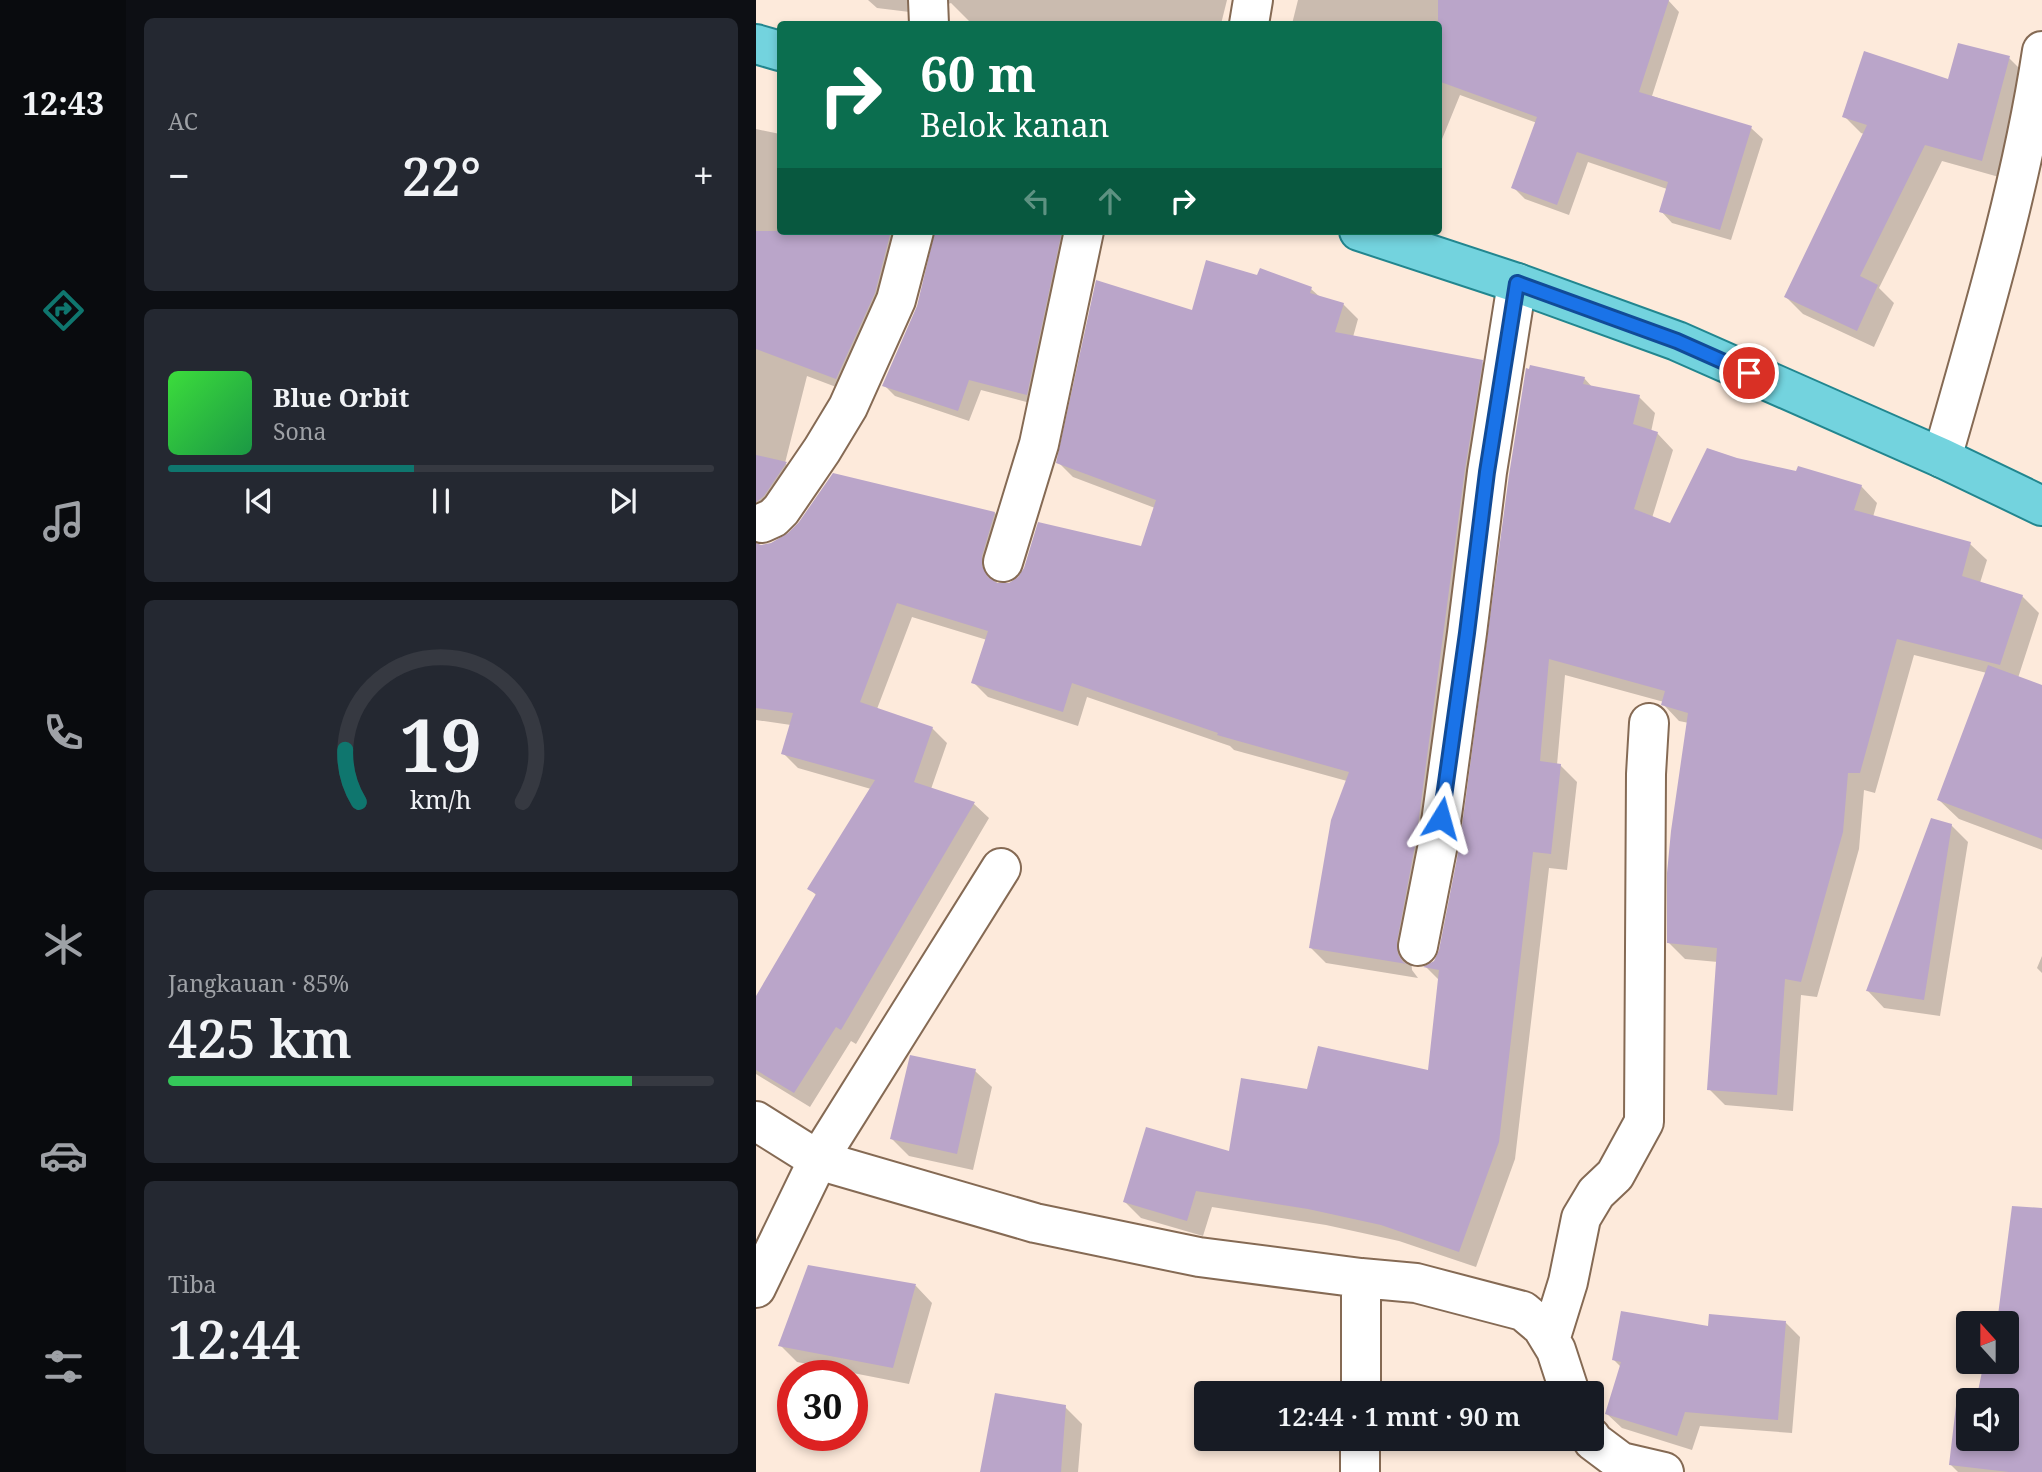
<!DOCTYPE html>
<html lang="id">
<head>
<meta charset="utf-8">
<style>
  :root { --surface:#171b24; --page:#242831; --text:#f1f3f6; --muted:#9ea1a6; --line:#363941; --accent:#0f766e }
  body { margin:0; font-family:"Noto Serif",serif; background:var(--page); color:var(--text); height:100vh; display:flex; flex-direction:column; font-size:26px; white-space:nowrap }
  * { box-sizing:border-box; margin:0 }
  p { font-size:23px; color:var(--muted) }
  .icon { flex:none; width:38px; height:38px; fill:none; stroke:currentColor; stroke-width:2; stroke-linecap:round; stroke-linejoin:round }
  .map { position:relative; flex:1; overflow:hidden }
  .sheet { display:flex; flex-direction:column; gap:18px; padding:18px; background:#0d0f14; width:630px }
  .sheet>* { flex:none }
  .guide { position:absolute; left:21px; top:21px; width:665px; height:214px; border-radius:7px; box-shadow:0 4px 10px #0003; background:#0b6e4f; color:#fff; overflow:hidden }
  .needle { width:46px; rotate:339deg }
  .fabs { position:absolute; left:1200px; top:1311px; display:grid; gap:14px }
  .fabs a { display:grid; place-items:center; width:63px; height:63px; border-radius:7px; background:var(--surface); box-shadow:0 4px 10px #0003; font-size:35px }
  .speed { position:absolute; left:21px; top:1360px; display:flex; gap:14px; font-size:35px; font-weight:700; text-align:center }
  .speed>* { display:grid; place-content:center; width:91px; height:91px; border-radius:50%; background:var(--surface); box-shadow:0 4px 10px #0003; line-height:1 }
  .speed .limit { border:10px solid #d22; background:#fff; color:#111 }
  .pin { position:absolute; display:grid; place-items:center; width:60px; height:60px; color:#fff; margin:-30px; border:4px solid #fff; border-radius:50%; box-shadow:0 2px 7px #0007 }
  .me { position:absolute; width:77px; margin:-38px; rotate:8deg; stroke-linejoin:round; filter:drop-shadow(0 0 5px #0008) }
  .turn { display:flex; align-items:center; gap:24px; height:147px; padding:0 28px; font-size:32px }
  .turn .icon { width:91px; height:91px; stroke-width:2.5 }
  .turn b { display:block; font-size:49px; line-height:60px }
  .lanes { display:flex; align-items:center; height:66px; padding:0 28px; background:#0003; justify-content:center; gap:35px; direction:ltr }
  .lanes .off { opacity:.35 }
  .big { font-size:52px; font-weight:600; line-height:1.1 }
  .sheet .tile { flex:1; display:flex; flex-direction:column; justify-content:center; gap:10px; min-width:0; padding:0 24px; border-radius:10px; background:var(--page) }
  .sheet .dial { align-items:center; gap:0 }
  .dial svg { height:182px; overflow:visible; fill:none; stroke:var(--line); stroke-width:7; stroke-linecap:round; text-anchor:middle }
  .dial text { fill:var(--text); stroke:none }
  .song { display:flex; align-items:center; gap:21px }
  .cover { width:84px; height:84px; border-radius:10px; background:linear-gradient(135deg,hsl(120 70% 55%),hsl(140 70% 35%)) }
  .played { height:7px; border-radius:4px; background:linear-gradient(90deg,var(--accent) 45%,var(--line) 45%) }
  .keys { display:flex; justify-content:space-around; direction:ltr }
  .heat { display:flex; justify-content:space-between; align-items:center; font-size:38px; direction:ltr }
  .charge { height:10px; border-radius:5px; background:linear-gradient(90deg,#34c759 85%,var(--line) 0) }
  .trip { position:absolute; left:438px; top:1381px; width:410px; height:70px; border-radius:7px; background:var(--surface); box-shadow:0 4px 10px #0003; font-weight:600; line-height:70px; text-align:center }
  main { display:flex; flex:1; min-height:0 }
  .tab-bar { display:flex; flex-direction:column; width:126px; justify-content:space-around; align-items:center; background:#090b0e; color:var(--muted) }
  .tab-bar .icon { width:49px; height:49px }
  .tab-bar .active { color:var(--accent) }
  .tab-bar b { font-size:32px; color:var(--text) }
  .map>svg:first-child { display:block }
  .shadow { fill:#0003; fill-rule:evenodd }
  .building { fill:#baa5c9; fill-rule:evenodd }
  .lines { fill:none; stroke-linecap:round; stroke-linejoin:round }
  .street-casing { stroke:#856a54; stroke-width:42 }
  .primary-casing { stroke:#22868f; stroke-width:42 }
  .street { stroke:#fff; stroke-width:38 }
  .primary { stroke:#73d3de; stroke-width:38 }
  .route-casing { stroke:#114b97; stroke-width:18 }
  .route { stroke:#1a73e8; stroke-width:12 }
</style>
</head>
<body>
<main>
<nav class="tab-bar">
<b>12:43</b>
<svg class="icon active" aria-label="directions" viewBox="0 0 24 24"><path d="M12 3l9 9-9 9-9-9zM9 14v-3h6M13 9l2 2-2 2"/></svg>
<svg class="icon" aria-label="music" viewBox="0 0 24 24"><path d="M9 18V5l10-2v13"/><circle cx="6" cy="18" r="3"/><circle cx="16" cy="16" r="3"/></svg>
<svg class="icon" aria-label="phone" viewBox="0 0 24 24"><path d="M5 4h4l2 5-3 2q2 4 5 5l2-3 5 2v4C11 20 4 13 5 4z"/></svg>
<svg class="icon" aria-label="climate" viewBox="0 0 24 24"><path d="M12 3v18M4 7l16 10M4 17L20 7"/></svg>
<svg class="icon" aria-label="car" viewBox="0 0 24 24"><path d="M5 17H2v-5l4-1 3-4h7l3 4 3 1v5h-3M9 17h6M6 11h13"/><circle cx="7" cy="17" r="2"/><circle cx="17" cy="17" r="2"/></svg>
<svg class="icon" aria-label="filters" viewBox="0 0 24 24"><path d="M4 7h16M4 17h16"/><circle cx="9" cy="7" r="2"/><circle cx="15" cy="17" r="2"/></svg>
</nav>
<section class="sheet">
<div class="tile"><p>AC</p>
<div class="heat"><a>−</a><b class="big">22°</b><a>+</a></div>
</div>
<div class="tile">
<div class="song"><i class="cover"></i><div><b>Blue Orbit</b><p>Sona</p></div></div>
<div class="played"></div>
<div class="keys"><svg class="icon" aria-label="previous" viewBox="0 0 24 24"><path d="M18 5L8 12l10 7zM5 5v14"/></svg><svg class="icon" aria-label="pause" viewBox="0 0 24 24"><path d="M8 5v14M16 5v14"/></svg><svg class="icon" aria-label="next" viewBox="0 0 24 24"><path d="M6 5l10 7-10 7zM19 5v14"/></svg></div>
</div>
<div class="tile dial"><svg viewBox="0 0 100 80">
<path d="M14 69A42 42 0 1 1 86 69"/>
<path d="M14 69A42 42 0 0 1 8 46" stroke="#0f766e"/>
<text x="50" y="56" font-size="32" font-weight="700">19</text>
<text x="50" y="72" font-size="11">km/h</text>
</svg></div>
<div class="tile"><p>Jangkauan · 85%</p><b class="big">425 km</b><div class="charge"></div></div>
<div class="tile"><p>Tiba</p><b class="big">12:44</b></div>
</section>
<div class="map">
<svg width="1286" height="1472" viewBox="0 0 1286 1472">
  <rect width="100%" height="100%" fill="#fdeadb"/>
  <path class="shadow" d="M 112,0 L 471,0 L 465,24 L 216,24 L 195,3 L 186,6 L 178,15 L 121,8 Z
    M 542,0 L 912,0 L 923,12 L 896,96 L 995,128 L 1007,139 L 975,240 L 916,223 L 905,211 L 911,189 L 832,162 L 813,215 L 769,199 L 757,187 L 781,123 L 704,95 L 682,149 L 682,24 L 536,24 Z
    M 1253,58 L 1270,75 L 1243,177 L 1186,161 L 1123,288 L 1138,303 L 1118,347 L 1047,314 L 1030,297 L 1108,134 L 1105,133 L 1088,116 L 1194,82 Z
    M 0,129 L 24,134 L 24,231 L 130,231 L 135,232 L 150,247 L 96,393 L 51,376 L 29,463 L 45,478 L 0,533 Z
    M 181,231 L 321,231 L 282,405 L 225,390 L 213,421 L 139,396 L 128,385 L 163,306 Z
    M 555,289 L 564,297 L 587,304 L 602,319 L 597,337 L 726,362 L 741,377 L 655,958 L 656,970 L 662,978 L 570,963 L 555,948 L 591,781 L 478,750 L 474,746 L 331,697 L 322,726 L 232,697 L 217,682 L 231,640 L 156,617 L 121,709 L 176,728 L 191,743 L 175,789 L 218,804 L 233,818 L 100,1044 L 95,1041 L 54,1107 L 0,1074 L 0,1007 L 61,896 L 53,888 L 115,789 L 42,768 L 27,753 L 35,725 L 0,720 L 0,544 L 3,546 L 239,513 L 254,528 L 240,571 L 241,585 L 253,585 L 387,549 L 399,508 L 317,477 L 302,462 L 437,312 Z
    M 828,378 L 837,388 L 883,397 L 899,413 L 895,432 L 901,433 L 917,450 L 896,518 L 915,526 L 981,459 L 1105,486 L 1121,503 L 1117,517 L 1214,544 L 1231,560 L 1224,583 L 1266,596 L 1283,613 L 1262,678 L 1286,687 L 1286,850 L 1203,819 L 1183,800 L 1231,673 L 1158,655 L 1119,793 L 1108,790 L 1103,849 L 1061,997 L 1045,995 L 1037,1111 L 969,1105 L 953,1089 L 962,962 L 929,959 L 913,943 L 933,723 L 923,721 L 907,704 L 908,702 L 809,675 L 801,765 L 804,765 L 821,782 L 811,870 L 793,868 L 759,1159 L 720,1267 L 643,1241 L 570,1225 L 456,1207 L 447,1236 L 385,1218 L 369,1202 L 474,1154 L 553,1091 L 673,1072 L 684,981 L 670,967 L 679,962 L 685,951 Z
    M 1195,825 L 1212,842 L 1184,1016 L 1128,1008 L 1112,991 Z
    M 1286,956 L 1286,973 L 1281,968 Z
    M 219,1071 L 236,1087 L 217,1170 L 153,1156 L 136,1139 Z
    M 1286,1246 L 1286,1472 L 1202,1472 L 1194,1464 L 1203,1391 L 1223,1393 L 1230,1362 L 1251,1362 L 1251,1323 L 1243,1323 ZM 1213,1400 L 1251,1400 L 1251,1438 L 1213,1438 Z
    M 53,1267 L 160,1286 L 176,1303 L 153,1384 L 41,1362 L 24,1345 Z
    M 1030,1323 L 1044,1337 L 1036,1433 L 944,1426 L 936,1450 L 866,1428 L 851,1414 L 865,1367 L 858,1360 L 954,1328 Z
    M 309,1407 L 326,1424 L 322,1472 L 226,1472 Z"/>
  <path class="building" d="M 682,0 L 913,0 L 883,92 L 996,126 L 964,230 L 903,212 L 912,182 L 821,152 L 801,205 L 755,188 L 781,117 L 682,81 Z
    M 1202,43 L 1254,56 L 1226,161 L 1169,145 L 1104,276 L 1122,285 L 1101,331 L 1028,297 L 1111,125 L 1086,117 L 1108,51 L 1192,79 Z
    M 0,231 L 135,231 L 119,293 L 80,379 L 0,349 Z
    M 179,231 L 306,231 L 271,395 L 213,380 L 202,411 L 126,386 L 161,306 Z
    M 450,260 L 501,275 L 504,268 L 556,287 L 554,293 L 588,303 L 579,332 L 727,360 L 709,469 L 660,840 L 641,942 L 642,954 L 647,962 L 651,964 L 553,948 L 575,820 L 593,772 L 461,735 L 462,733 L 316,683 L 307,712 L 215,683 L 232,631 L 141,603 L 104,702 L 177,727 L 158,782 L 219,802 L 85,1030 L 80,1027 L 38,1093 L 0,1070 L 0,996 L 60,894 L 51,889 L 119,780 L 25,754 L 37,713 L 0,708 L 0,543 L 5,545 L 15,543 L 32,533 L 43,522 L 77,473 L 239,512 L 226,556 L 226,566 L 232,577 L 241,583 L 253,583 L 262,577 L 268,568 L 282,522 L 385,546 L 400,500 L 300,463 L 340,280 L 436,310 Z
    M 774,365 L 829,377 L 827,384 L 884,395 L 877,424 L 902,432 L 878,509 L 914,523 L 951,448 L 981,458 L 1040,471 L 1042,466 L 1106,485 L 1098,510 L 1215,542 L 1206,576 L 1267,595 L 1244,665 L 1141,639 L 1104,773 L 1092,773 L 1087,832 L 1045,982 L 1029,979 L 1021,1095 L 951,1090 L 961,948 L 911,943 L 911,873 L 915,831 L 932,713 L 905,705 L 909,691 L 793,659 L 784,761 L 805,764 L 795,854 L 777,852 L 743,1142 L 703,1252 L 625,1225 L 552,1209 L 440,1191 L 431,1221 L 367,1202 L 390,1127 L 473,1151 L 485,1078 L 551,1089 L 562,1046 L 672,1070 L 683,970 L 667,967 L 678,961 L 683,950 L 703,848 L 753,475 L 770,368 L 773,369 Z
    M 0,455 L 31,462 L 8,496 L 0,502 Z
    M 1232,665 L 1286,685 L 1286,839 L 1181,800 Z
    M 1175,818 L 1196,824 L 1168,1000 L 1110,991 Z
    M 154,1055 L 220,1069 L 201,1154 L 134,1139 Z
    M 1256,1206 L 1286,1208 L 1286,1472 L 1253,1472 L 1193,1465 L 1202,1389 L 1222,1391 L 1228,1362 L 1251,1362 L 1251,1323 L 1241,1323 ZM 1213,1400 L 1251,1400 L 1251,1438 L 1213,1438 Z
    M 52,1265 L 160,1284 L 137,1368 L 22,1346 Z
    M 865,1311 L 952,1326 L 953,1314 L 1030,1321 L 1022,1420 L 929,1412 L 921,1436 L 849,1414 L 865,1362 L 856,1360 Z
    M 239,1393 L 310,1405 L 305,1472 L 224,1472 Z"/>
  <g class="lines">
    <defs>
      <path id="street" d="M 172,0 L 173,24
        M 493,24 L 497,0
        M 1186,458 C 1224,324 1265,189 1286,51
        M 6,523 L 17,518 L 25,510 L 66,450 L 92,407 L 140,300 L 158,231
        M 247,562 L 283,444 L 328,231
        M 662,946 L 682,844 L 711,633 L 731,472 L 761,283
        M 0,1121 L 62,1160 L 279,1223 L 443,1257 L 605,1278 L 660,1283 L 767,1311 L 786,1327 L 800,1350 L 814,1393
        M 0,1288 L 62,1160 L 245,868
        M 794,1340 L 812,1282 L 825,1218 L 840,1193 L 859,1175 L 888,1122 L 890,774 L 893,723
        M 605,1393 L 605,1278
        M 835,1437 L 837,1441 L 865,1462 L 908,1472
        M 604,1472 L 604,1438"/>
      <path id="primary" d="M 0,44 L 24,51
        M 603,231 L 761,283 L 921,341 L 1186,458 L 1286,506"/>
    </defs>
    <use href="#street" class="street-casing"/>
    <use href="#primary" class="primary-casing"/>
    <use href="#street" class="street"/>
    <use href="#primary" class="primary"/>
  </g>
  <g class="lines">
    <defs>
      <path id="route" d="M 685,818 L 711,633 L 731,472 L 761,283 L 921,341 L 993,373"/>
    </defs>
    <use href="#route" class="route-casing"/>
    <use href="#route" class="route"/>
  </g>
</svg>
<div class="fabs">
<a><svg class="needle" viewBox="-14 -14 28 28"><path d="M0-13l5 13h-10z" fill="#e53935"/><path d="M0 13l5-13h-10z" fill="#9ea1a6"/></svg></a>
<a><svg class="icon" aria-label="sound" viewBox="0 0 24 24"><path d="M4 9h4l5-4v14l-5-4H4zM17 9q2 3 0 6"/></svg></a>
</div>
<div class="speed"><div class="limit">30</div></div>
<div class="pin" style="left:993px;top:373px;background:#d93025"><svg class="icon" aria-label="arrive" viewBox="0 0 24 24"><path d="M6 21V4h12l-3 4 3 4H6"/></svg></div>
<svg class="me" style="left:685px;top:818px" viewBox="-20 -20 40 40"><path d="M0-17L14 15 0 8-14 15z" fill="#1a73e8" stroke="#fff" stroke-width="4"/></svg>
<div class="trip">12:44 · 1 mnt · 90 m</div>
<div class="guide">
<div class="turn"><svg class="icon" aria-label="right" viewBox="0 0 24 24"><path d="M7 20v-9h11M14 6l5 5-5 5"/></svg><div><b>60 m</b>Belok kanan</div></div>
<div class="lanes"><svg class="icon off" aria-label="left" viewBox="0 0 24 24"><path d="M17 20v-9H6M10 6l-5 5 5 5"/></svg><svg class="icon off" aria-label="ahead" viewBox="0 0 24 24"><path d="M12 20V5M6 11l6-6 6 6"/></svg><svg class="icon" aria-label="right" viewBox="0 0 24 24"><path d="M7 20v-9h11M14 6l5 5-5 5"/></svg></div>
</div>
</div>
</main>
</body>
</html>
